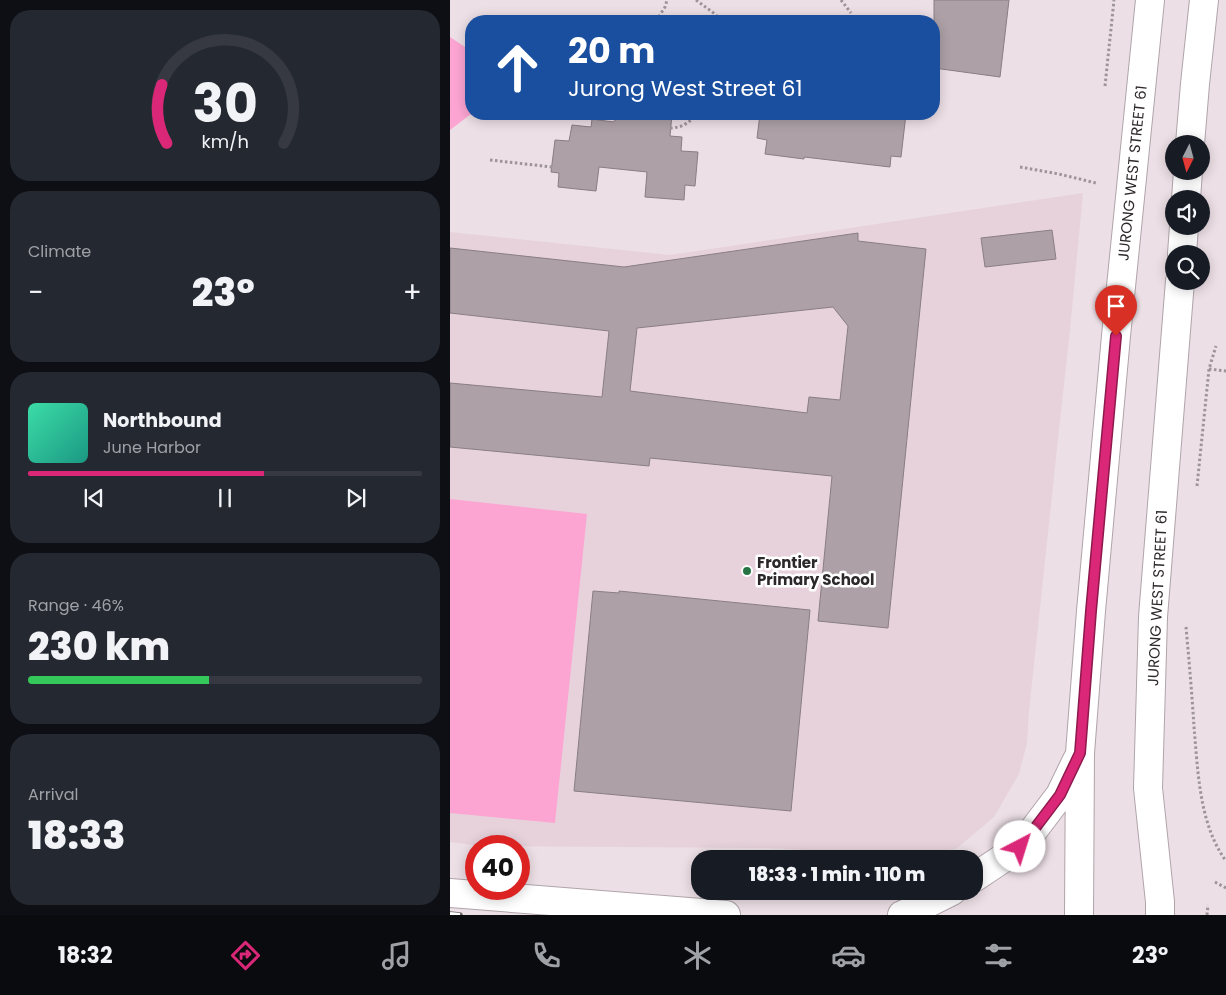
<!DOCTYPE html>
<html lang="en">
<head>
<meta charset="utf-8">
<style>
  :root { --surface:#171b24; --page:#242831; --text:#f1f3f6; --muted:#9ea1a6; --line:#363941; --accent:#db2777 }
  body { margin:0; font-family:Poppins,sans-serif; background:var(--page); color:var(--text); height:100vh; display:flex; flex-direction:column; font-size:19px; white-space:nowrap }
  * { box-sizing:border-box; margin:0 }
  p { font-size:16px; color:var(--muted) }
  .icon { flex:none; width:28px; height:28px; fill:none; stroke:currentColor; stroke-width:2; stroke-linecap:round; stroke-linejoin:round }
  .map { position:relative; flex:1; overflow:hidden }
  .details { display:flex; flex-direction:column; gap:10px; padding:10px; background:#0d0f14; width:450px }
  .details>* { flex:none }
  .top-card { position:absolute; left:15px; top:15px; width:475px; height:105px; border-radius:20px; box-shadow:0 2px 12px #0003; background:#1a4fa0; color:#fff; overflow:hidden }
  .needle { width:32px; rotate:186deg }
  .buttons { position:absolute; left:715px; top:135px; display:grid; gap:10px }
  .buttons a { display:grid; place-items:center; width:45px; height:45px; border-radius:50%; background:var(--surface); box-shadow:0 2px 12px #0003; font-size:25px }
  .speed { position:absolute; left:15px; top:835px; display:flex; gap:10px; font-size:25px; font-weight:700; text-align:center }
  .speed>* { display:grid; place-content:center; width:65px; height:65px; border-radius:50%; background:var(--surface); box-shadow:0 2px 12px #0003; line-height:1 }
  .speed .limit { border:8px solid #d22; background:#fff; color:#111 }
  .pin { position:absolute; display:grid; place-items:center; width:42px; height:42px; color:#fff; margin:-51px -21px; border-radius:50% 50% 50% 0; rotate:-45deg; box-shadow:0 0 5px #0007 }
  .pin .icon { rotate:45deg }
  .me { position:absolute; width:55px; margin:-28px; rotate:40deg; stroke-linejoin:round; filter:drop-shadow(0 0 4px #0008) }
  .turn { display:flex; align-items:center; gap:18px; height:105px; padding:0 20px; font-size:22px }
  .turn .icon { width:65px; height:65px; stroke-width:2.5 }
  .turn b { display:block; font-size:35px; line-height:42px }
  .big { font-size:38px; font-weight:800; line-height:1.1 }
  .details .tile { flex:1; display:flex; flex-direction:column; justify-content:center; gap:8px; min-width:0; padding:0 18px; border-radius:20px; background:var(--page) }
  .details .dial { align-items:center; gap:0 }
  .dial svg { height:130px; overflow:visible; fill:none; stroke:var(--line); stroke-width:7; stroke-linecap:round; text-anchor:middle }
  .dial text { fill:var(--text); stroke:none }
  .song { display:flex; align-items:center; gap:15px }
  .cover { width:60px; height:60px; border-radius:8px; background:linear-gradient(135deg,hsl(160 70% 55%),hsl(170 70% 35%)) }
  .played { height:5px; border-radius:2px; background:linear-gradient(90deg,var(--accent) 60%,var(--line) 60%) }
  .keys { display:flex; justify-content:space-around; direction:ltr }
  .heat { display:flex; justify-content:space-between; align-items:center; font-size:28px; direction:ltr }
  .charge { height:8px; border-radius:4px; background:linear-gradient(90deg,#34c759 46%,var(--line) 0) }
  .trip { position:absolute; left:241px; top:850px; width:292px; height:50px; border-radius:20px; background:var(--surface); box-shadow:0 2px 12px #0003; font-weight:800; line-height:50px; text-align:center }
  .tab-bar { display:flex; height:80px; justify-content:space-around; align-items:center; background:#090b0e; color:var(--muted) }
  .tab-bar .icon { width:35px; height:35px }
  .tab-bar .on { color:var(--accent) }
  .tab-bar b { font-size:22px; color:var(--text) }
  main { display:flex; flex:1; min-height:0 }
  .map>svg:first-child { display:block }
  .built { fill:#e7d2dc }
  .green { fill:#fca5d2 }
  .building { fill:#ada1a7; stroke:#897e83; fill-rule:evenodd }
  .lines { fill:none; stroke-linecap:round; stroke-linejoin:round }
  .tertiary-casing { stroke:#b0a4aa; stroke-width:30 }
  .path { stroke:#9d9498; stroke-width:3; stroke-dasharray:2.5 2.5; stroke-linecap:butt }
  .tertiary { stroke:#fff; stroke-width:28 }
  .rail-casing { stroke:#6b6467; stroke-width:5.5 }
  .rail { stroke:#fff; stroke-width:4; stroke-dasharray:11; stroke-linecap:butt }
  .route-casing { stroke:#8e194d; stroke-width:12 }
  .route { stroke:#db2777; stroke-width:9 }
  .poi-dot { fill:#267443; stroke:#fff; stroke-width:2 }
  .labels { text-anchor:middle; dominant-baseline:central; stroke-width:5; stroke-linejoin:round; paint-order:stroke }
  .street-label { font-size:15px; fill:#2d282a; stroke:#fff }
  .poi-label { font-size:15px; font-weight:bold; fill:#2d282a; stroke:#fff; text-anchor:start }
</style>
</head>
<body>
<main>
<section class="details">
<div class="tile dial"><svg viewBox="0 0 100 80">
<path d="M14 69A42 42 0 1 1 86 69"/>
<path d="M14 69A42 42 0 0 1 11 33" stroke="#db2777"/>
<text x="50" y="56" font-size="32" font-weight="700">30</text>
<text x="50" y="72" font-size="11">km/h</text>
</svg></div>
<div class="tile"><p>Climate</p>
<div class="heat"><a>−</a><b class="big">23°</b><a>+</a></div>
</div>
<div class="tile">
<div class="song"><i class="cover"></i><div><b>Northbound</b><p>June Harbor</p></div></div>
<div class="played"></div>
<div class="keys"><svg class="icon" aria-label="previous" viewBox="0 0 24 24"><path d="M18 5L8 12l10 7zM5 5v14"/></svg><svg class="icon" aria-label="pause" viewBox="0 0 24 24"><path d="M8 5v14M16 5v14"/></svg><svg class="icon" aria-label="next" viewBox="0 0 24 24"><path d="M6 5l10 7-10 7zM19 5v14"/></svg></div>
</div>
<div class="tile"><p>Range · 46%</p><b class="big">230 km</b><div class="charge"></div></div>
<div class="tile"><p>Arrival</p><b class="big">18:33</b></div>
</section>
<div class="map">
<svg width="776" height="915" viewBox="0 0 776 915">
  <rect width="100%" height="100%" fill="#ecdfe5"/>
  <path class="built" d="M 633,193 L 620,330 L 609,430 L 579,711 L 577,743 L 569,774 L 544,817 L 506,849 L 449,855 L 318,848 L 33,846 L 0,842 L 0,232 L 220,255 Z"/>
  <path class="green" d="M 0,37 L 21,51 L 21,114 L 0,130 Z
    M 0,499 L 137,514 L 105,823 L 0,813 Z"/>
  <path class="building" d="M 484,0 L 559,0 L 550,77 L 484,68 Z
    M 173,114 L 222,114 L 220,136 L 232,137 L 231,151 L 248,152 L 245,186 L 235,185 L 234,200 L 195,197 L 197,172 L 149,167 L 146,191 L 108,187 L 109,173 L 101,172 L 105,140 L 119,141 L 122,125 L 141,127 L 142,119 L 163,122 Z
    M 310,114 L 456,114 L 451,157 L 441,156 L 440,167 L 354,157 L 354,159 L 315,154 L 317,140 L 307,138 Z
    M 602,230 L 606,259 L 535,267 L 531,238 Z
    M 408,233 L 408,241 L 476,249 L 438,628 L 368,621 L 382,476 L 200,458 L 199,466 L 0,447 L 0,383 L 152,397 L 159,331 L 0,313 L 0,248 L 174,267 ZM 383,307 L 398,326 L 390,400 L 359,397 L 357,413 L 180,391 L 187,328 Z
    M 143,591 L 169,593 L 169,591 L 360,610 L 341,811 L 124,791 Z"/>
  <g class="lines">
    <defs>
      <path id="tertiary" d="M 740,144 L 745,84 L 754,0
        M 736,199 L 738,171
        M 732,254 L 734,226
        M 525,877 L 570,847 L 582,832 L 610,795 L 627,760
        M 0,893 L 276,915
        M 452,915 L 468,908 L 502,891
        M 629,915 L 630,753 L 641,611 L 666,336 L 700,0
        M 710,915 L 710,902 L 698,788 L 703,617 L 730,281"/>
    </defs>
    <use href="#tertiary" class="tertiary-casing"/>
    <path class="path" d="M 246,0 L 265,14 L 271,21
      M 391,0 L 401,13
      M 206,21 L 215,7 L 217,0
      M 655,86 L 664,0
      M 220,128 C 232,128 240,122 247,114
      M 40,160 L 102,167
      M 570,167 L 609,174 L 646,183
      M 759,369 L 776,371
      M 747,486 L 759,369 L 766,346
      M 736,627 C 739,660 742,694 744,727 C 748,771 749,824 776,861
      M 765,882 L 776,888
      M 757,915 L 758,905"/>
    <use href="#tertiary" class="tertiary"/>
    <defs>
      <path id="rail" d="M 0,914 L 10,915"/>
    </defs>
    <use href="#rail" class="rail-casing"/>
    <use href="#rail" class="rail"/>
  </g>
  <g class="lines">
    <defs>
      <path id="route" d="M 570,847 L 582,832 L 610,795 L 630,753 L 641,611 L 666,336"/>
    </defs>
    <use href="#route" class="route-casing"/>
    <use href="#route" class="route"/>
  </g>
  <circle class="poi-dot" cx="297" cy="571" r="5"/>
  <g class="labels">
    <g class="street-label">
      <text transform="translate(682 173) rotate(-84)">JURONG WEST STREET 61</text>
      <text transform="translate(707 598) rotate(-87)">JURONG WEST STREET 61</text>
    </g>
    <g class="poi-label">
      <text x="307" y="562">Frontier<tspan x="307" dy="17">Primary School</tspan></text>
    </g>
  </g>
</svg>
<div class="buttons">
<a><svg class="needle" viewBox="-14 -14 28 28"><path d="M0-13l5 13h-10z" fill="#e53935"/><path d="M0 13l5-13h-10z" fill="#9ea1a6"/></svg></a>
<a><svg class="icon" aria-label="sound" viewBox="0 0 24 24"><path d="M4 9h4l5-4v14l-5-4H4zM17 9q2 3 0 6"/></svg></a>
<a><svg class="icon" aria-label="search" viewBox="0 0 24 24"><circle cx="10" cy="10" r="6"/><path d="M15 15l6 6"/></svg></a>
</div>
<div class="speed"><div class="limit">40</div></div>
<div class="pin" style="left:666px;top:336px;background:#d93025"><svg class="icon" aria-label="arrive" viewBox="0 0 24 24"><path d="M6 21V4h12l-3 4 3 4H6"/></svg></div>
<svg class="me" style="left:570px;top:847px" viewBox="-20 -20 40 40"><circle r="19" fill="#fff"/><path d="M0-13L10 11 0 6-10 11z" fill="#db2777"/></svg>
<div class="trip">18:33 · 1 min · 110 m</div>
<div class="top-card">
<div class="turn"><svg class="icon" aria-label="ahead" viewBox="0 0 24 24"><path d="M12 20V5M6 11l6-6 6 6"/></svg><div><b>20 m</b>Jurong West Street 61</div></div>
</div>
</div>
</main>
<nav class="tab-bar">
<b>18:32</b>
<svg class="icon on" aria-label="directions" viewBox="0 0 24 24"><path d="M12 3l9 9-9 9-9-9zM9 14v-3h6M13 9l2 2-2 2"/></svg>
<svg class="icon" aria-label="music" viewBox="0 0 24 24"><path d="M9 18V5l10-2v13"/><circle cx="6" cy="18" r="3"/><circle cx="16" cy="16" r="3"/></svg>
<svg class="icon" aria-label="phone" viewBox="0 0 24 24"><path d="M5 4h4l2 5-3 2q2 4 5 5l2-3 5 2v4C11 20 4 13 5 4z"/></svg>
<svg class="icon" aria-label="climate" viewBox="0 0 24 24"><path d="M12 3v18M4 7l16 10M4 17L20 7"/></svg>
<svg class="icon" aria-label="car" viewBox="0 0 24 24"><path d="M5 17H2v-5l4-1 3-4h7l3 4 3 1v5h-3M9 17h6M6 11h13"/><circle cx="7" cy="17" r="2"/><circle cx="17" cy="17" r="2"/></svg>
<svg class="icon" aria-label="filters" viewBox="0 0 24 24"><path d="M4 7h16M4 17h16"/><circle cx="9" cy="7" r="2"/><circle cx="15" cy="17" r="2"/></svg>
<b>23°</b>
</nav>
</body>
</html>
